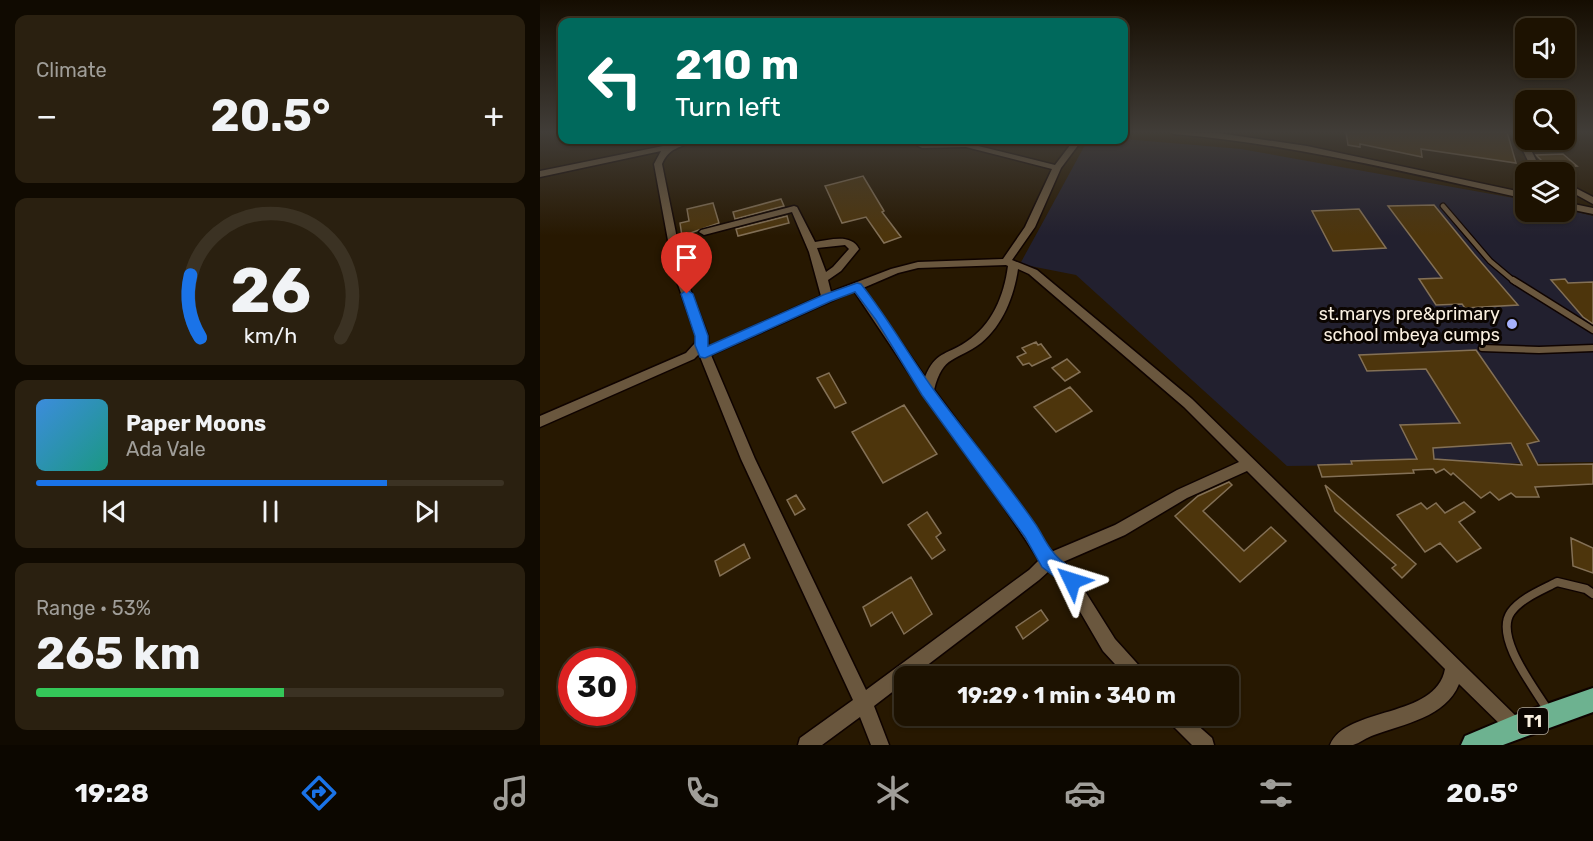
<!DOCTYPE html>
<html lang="en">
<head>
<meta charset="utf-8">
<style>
  :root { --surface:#1d1201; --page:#2a2010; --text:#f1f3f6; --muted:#a09e99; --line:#3b3223; --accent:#1a73e8 }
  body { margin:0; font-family:Rubik,sans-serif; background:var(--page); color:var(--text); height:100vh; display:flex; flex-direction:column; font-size:22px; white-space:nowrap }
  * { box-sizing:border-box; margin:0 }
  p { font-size:20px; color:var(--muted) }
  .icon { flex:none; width:33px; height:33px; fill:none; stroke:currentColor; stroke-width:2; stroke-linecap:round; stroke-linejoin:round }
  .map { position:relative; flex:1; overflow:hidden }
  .drawer { display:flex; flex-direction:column; gap:15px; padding:15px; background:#100a01; width:540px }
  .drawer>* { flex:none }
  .guide { position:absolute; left:18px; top:18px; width:570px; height:126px; border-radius:12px; box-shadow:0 2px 4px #0004,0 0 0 2px var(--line); background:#00695c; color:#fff; overflow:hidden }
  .fabs { position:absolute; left:975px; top:18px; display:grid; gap:12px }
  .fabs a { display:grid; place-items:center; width:60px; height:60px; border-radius:12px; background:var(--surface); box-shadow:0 2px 4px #0004,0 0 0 2px var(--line); font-size:30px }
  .speed { position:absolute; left:18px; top:648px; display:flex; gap:12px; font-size:30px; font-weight:700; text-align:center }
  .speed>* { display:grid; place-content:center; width:78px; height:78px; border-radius:50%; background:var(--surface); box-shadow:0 2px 4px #0004,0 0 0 2px var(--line); line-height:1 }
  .speed .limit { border:9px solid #d22; background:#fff; color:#111 }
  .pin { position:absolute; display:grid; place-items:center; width:51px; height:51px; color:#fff; margin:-62px -26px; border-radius:50% 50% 50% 0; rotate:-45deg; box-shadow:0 0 6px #0007 }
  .pin .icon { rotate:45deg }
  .me { position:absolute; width:66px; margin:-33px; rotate:311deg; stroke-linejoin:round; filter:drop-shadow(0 0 4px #0008) }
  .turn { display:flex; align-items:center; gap:21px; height:126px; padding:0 18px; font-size:27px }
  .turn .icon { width:78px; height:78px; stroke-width:2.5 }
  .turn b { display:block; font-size:42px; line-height:51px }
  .big { font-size:45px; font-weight:700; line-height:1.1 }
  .drawer .card { flex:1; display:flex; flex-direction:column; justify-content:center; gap:9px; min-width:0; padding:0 21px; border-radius:12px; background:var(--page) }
  .drawer .dial { align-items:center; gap:0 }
  .dial svg { height:156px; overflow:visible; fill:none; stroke:var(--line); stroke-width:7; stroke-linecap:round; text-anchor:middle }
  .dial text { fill:var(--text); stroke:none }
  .song { display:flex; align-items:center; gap:18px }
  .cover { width:72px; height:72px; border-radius:9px; background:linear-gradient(135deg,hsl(210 70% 55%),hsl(170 70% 35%)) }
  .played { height:6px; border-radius:3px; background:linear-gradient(90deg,var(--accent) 75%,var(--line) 75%) }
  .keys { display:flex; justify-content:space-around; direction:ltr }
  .heat { display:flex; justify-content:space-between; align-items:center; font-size:33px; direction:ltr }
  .charge { height:9px; border-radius:4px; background:linear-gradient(90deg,#34c759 53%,var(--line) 0) }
  .trip { position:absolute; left:354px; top:666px; width:345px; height:60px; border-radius:12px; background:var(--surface); box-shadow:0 2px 4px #0004,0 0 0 2px var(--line); font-weight:700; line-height:60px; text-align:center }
  .menu { display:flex; height:96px; justify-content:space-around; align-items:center; background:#0c0700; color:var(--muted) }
  .menu .icon { width:42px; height:42px }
  .menu .active { color:var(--accent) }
  .menu b { font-size:27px; color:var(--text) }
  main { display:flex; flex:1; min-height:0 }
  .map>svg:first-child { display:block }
  .education { fill:#22202f }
  .building { fill:#4d350c; stroke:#837056; stroke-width:1.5; fill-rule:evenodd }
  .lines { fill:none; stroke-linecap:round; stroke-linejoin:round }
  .service-far2-casing { stroke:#0f0300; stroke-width:7 }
  .service-far1-casing { stroke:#0f0300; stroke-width:9 }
  .service-casing { stroke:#0f0300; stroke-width:11 }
  .minor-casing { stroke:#0f0300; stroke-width:3 }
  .trunk-casing { stroke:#0f0300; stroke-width:4 }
  .service-far2 { stroke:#6a573e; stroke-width:4.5 }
  .service-far1 { stroke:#6a573e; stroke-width:6 }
  .service { stroke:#6a573e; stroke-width:8 }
  .minor { fill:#6a573e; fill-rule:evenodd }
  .trunk { fill:#6db290; fill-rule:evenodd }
  .route { fill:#1a73e8; stroke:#114b97; stroke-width:1.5 }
  .poi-dot { fill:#a6b1fc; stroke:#0b0501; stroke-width:2 }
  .labels { text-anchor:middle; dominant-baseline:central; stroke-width:6; stroke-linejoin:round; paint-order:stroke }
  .shield { fill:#0b0501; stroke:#b2aa9e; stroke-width:1.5 }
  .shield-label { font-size:16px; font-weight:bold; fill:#faf0e1 }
  .poi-label { font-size:18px; fill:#faf0e1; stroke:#0b0501; text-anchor:end }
</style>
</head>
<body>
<main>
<section class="drawer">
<div class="card"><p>Climate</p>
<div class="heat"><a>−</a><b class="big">20.5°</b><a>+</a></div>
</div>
<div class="card dial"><svg viewBox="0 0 100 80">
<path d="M14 69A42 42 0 1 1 86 69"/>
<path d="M14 69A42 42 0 0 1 9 37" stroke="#1a73e8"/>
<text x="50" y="56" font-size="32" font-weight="700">26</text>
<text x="50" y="72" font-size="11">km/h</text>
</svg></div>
<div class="card">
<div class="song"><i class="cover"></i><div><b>Paper Moons</b><p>Ada Vale</p></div></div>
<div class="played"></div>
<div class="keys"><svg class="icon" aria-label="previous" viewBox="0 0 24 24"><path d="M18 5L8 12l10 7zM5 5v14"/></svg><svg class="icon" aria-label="pause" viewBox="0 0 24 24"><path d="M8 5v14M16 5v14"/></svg><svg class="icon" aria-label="next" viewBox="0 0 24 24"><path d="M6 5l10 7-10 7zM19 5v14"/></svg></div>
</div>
<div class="card"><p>Range · 53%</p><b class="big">265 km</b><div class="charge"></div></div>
</section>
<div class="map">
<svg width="1053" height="745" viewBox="0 0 1053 745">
  <rect width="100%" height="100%" fill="#271801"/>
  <path class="education" d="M 584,139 L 701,149 L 985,200 L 986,212 L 1024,212 L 1025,209 L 1053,216 L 1053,462 L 747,466 L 536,275 L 480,264 L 545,145 L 555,140 Z"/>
  <path class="building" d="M 806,132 L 967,132 L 976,163 L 881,149 L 882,157 L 820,144 L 820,147 L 808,145 Z
    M 1023,154 L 1037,166 L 1008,167 L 996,155 Z
    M 323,176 L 344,211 L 342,212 L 361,237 L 344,243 L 326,217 L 302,223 L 285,186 Z
    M 241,199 L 244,206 L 195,219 L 193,212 Z
    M 173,203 L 179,223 L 142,236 L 140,223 L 149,221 L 147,209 Z
    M 894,205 L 934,254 L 978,305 L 925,308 L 922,304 L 896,305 L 879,279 L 902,278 L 848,206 Z
    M 819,209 L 846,248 L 793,251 L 772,211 Z
    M 247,216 L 249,223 L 198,236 L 196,229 Z
    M 1025,279 L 1028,283 L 1053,282 L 1053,324 L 1043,317 L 1011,280 Z
    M 496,342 L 498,345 L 501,344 L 511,357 L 492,366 L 489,363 L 483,365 L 477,357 L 486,353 L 482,348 Z
    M 936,350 L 999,441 L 987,444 L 998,465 L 1053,464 L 1053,484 L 995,487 L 999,497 L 976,497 L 971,493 L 959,500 L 950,492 L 941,498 L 913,473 L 911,475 L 904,469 L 896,473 L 893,469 L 873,470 L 874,473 L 782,477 L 778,465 L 812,464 L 811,461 L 877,459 L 860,425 L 920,423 L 886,369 L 827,371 L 819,355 ZM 971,443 L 982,465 L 894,459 L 893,448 Z
    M 527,359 L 540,372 L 525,381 L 512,368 Z
    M 289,373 L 306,403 L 295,408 L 277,378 Z
    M 530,387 L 552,411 L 516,432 L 494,407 Z
    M 364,405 L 397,454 L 343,483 L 312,432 Z
    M 689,482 L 692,485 L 663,511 L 704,551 L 731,527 L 746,541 L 700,582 L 635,516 L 658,496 Z
    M 785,485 L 876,564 L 862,578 L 852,568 L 856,565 L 795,511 Z
    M 256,495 L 265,509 L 255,515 L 247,500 Z
    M 924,502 L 935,512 L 919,522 L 941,548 L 917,562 L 900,543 L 885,552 L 857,515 L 881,503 L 887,509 L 896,503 L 905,513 Z
    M 387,512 L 401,533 L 396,537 L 405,550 L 392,559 L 368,525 Z
    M 1031,538 L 1053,548 L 1053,573 L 1033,566 Z
    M 204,544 L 210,558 L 180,576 L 175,561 Z
    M 371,577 L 392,614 L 364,634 L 352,612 L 331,626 L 323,607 Z
    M 501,610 L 508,620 L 483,639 L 476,627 Z"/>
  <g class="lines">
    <defs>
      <path id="service-far2" d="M 903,206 L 950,261 L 975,282"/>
      <path id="service-far1" d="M 973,280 L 1053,330
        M 942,348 L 999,350 L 1053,348"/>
      <path id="service" d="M 1009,712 C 996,690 953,637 971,612 C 981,598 1002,590 1017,582 L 1046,589 L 1053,594"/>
      <path id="minor" d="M 630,132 L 678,133 L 767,146 L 986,193 L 986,199 C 869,173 753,144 634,134 Z
        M 974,132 L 982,132 L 996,160 L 1008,172 L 1000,172 L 988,161 Z
        M 142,140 L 155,140 C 141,148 129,147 122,164 L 144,273 L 168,336 L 168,347 L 281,296 L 269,252 L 252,212 L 164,235 L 159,232 L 161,230 L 254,206 L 257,207 L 275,242 C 290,240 311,233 319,249 L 301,271 L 288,280 L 291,292 L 351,269 L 378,262 L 463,259 L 485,227 L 512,169 L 426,147 L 382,148 L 378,146 L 382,144 L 426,143 L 515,165 L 534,140 L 542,140 L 521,168 L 495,227 L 472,260 L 497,270 L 652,399 L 981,721 L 984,727 L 981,733 L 975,736 L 969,733 L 919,684 C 906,717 864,724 834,735 C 827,737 820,743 813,745 C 807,745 797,745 790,745 C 806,706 896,719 905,669 L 707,471 L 647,498 L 585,535 L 523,562 L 531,569 L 575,639 L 603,670 L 605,676 L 586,676 L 563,651 L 521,579 L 509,571 L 499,580 L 373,676 L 364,676 L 364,683 L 334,706 L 349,745 L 331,745 L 320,717 L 282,745 L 258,745 L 260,738 L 313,700 L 201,459 L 159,354 L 154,359 L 0,427 L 0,416 L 146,353 L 155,343 L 156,336 L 134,273 L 114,164 L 121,151 L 0,177 L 0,171 L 128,145 ZM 305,245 L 309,249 L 293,267 L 286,272 L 277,248 ZM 466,265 L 468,266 C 464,296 452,325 426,342 C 405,356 396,351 385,377 L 323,288 L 358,273 L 378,268 ZM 478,269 L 489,274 L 644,407 L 699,462 L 637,490 L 575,525 L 511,552 L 470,492 L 394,390 C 403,354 416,362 441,343 C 463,325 474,296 478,269 ZM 314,291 L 383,394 L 460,501 L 499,560 L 489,570 L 326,690 L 215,459 L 171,355 Z
        M 1024,182 L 1053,197 L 1053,204 L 1024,188 Z
        M 1024,202 L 1053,208 L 1053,214 L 1024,208 Z
        M 626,716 L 647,716 L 672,738 L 674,745 L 652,745 L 629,722 Z"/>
      <path id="trunk" d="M 1053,688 L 1053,712 L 963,745 L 921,745 L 925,736 L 975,715 Z"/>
    </defs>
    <use href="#service-far2" class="service-far2-casing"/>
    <use href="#service-far1" class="service-far1-casing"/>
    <use href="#service" class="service-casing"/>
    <use href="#minor" class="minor-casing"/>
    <use href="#trunk" class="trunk-casing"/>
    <use href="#service-far2" class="service-far2"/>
    <use href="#service-far1" class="service-far1"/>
    <use href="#service" class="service"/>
    <use href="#minor" class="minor"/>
    <use href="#trunk" class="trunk"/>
  </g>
  <linearGradient id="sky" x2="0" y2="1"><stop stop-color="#150d01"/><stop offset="0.56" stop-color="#413d38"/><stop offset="1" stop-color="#413d38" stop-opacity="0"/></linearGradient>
  <rect width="1053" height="236" fill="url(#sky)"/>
  <path class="route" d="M 317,283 L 321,284 C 347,317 367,352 391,386 C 425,433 463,477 496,525 C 502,534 506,544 513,552 C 521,564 535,567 541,581 L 538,588 L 532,590 L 502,567 L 485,537 L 382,395 L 336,320 L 315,292 L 291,301 L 165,358 L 160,357 L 155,345 L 155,336 L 141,294 L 147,290 L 153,294 L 168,336 L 168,346 L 283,295 Z"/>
  <circle class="poi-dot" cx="972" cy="324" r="6"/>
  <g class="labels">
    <rect class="shield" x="978" y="708" width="30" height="26" rx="4.5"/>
    <g class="shield-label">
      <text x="993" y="721">T1</text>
    </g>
    <g class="poi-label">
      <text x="960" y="314">st.marys pre&amp;primary<tspan x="960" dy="21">school mbeya cumps</tspan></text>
    </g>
  </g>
</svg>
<div class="fabs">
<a><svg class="icon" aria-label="sound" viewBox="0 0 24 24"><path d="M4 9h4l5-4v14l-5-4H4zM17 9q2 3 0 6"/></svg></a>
<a><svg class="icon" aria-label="search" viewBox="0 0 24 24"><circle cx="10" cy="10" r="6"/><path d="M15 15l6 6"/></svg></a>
<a><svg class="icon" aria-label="layers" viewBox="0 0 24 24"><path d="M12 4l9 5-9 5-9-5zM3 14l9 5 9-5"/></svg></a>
</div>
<div class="speed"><div class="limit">30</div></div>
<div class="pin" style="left:147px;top:294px;background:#d93025"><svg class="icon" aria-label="arrive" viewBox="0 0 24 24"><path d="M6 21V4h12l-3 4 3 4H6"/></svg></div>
<svg class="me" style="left:532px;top:581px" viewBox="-20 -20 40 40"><path d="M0-17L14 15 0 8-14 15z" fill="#1a73e8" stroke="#fff" stroke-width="4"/></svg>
<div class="trip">19:29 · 1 min · 340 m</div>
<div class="guide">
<div class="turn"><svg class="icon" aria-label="left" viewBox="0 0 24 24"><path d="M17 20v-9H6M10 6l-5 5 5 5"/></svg><div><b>210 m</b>Turn left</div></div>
</div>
</div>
</main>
<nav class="menu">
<b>19:28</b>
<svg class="icon active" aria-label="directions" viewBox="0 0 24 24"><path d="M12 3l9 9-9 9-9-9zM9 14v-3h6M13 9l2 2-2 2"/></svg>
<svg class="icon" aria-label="music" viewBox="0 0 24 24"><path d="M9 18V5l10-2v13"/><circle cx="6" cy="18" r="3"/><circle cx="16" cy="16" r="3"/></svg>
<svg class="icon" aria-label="phone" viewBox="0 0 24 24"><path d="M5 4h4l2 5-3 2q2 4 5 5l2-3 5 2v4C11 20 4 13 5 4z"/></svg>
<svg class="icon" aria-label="climate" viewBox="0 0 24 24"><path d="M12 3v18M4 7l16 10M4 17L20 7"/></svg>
<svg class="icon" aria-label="car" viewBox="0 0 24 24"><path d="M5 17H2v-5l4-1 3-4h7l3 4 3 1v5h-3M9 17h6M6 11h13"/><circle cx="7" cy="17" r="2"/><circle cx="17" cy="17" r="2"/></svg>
<svg class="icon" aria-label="filters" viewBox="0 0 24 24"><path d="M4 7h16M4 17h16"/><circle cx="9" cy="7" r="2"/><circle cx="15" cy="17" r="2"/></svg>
<b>20.5°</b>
</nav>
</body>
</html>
